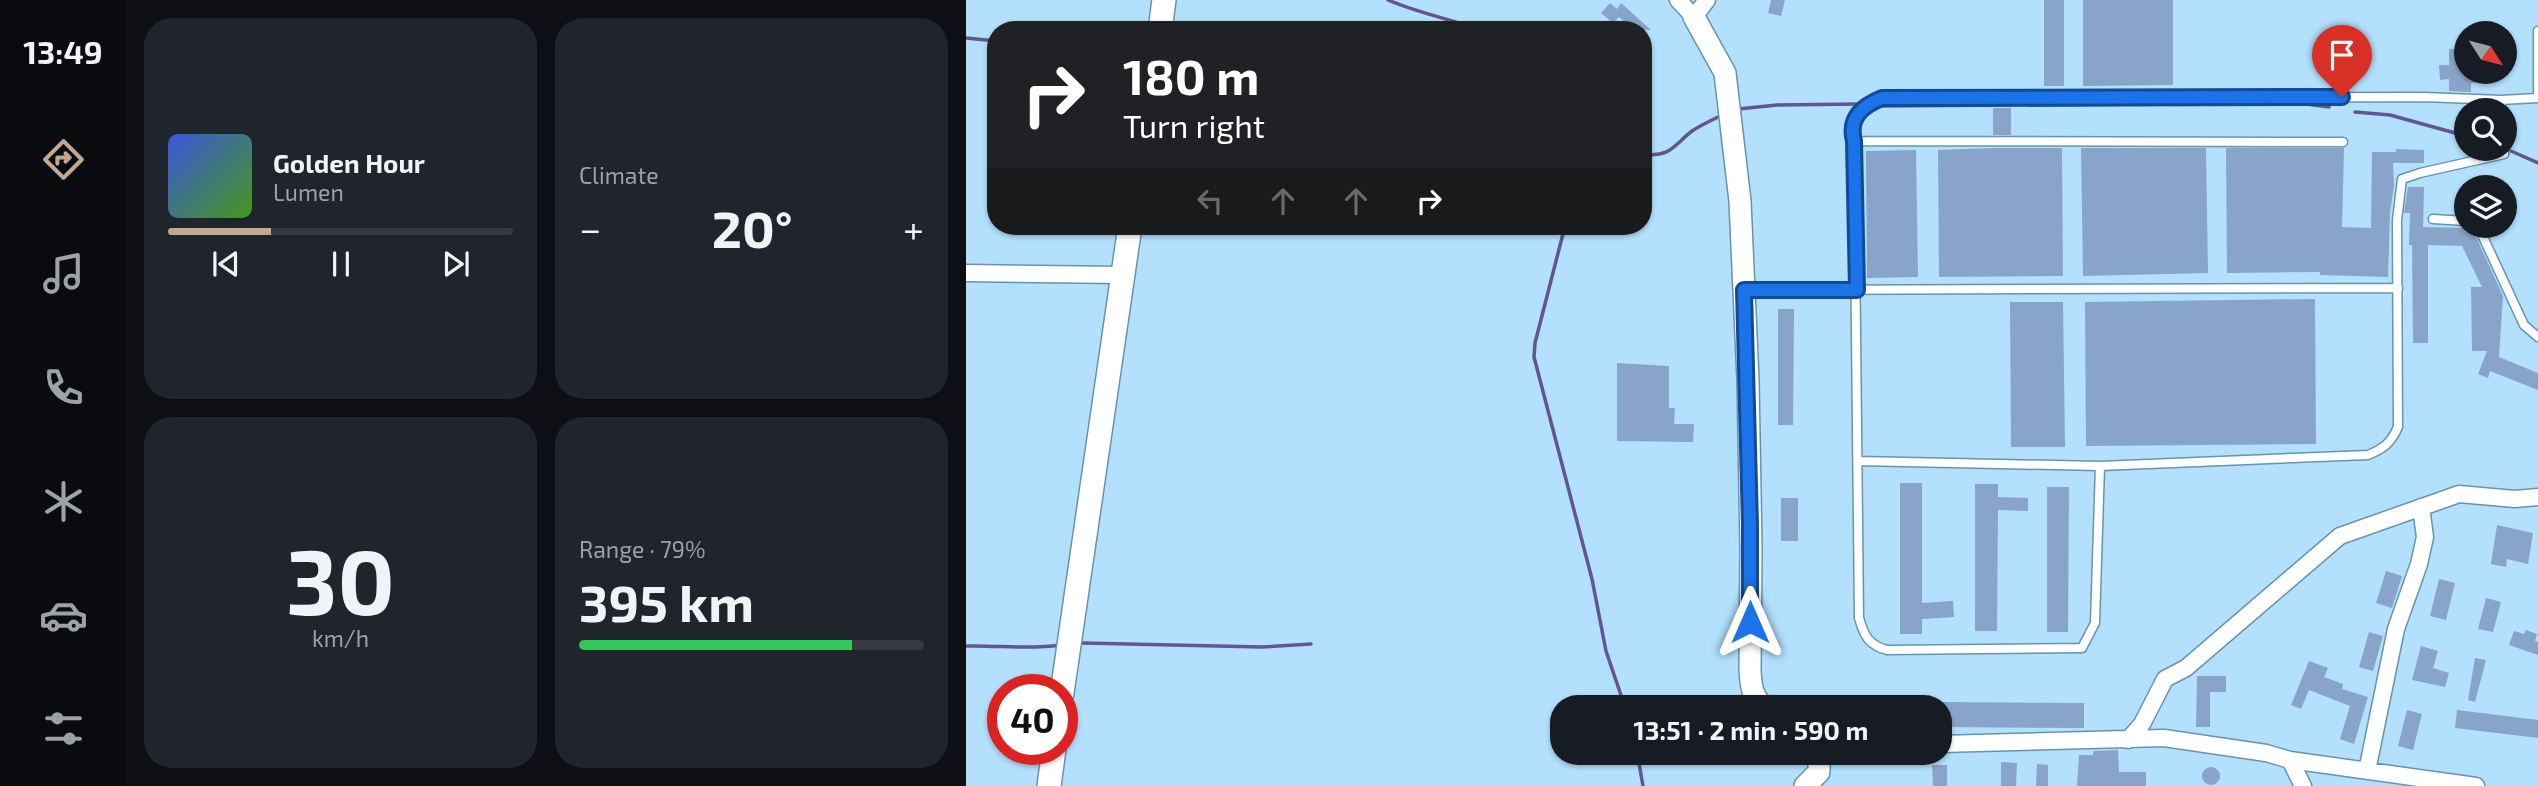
<!DOCTYPE html>
<html lang="en">
<head>
<meta charset="utf-8">
<style>
  :root { --surface:#171b24; --page:#20242c; --text:#f1f3f6; --muted:#9ea1a6; --line:#363941; --accent:#c3a78f }
  body { margin:0; font-family:"Exo 2",sans-serif; background:var(--page); color:var(--text); height:100vh; display:flex; flex-direction:column; font-size:26px; white-space:nowrap }
  * { box-sizing:border-box; margin:0 }
  p { font-size:23px; color:var(--muted) }
  .icon { flex:none; width:38px; height:38px; fill:none; stroke:currentColor; stroke-width:2; stroke-linecap:round; stroke-linejoin:round }
  .map { position:relative; flex:1; overflow:hidden }
  .details { display:flex; flex-direction:column; gap:18px; padding:18px; background:#0d0f14; width:840px }
  .details>* { flex:none }
  .guide { position:absolute; left:21px; top:21px; width:665px; height:214px; border-radius:28px; box-shadow:0 2px 5px #0004; background:#202124; color:#fff; overflow:hidden }
  .needle { width:46px; rotate:126deg }
  .buttons { position:absolute; left:1488px; top:21px; display:grid; gap:14px }
  .buttons a { display:grid; place-items:center; width:63px; height:63px; border-radius:50%; background:var(--surface); box-shadow:0 2px 5px #0004; font-size:35px }
  .speed { position:absolute; left:21px; top:674px; display:flex; gap:14px; font-size:35px; font-weight:700; text-align:center }
  .speed>* { display:grid; place-content:center; width:91px; height:91px; border-radius:50%; background:var(--surface); box-shadow:0 2px 5px #0004; line-height:1 }
  .speed .limit { border:10px solid #d22; background:#fff; color:#111 }
  .pin { position:absolute; display:grid; place-items:center; width:60px; height:60px; color:#fff; margin:-72px -30px; border-radius:50% 50% 50% 0; rotate:-45deg; box-shadow:0 0 7px #0007 }
  .pin .icon { rotate:45deg }
  .me { position:absolute; width:77px; margin:-38px; rotate:0deg; stroke-linejoin:round; filter:drop-shadow(0 0 5px #0008) }
  .turn { display:flex; align-items:center; gap:24px; height:147px; padding:0 21px; font-size:32px }
  .turn .icon { width:91px; height:91px; stroke-width:2.5 }
  .turn b { display:block; font-size:49px; line-height:60px }
  .lanes { display:flex; align-items:center; height:66px; padding:0 21px; background:#0003; justify-content:center; gap:35px; direction:ltr }
  .lanes .off { opacity:.35 }
  .big { font-size:52px; font-weight:700; line-height:1.1 }
  .details .tile { flex:1; display:flex; flex-direction:column; justify-content:center; gap:10px; min-width:0; padding:0 24px; border-radius:28px; background:var(--page) }
  .details .dial { align-items:center; gap:0 }
  .dial b { font-size:91px; line-height:1 }
  .song { display:flex; align-items:center; gap:21px }
  .cover { width:84px; height:84px; border-radius:10px; background:linear-gradient(135deg,hsl(230 70% 55%),hsl(100 70% 35%)) }
  .played { height:7px; border-radius:4px; background:linear-gradient(90deg,var(--accent) 30%,var(--line) 30%) }
  .keys { display:flex; justify-content:space-around; direction:ltr }
  .heat { display:flex; justify-content:space-between; align-items:center; font-size:38px; direction:ltr }
  .charge { height:10px; border-radius:5px; background:linear-gradient(90deg,#34c759 79%,var(--line) 0) }
  .details .tiles { flex:1; display:grid; gap:18px; grid-template-columns:repeat(2,1fr) }
  .trip { position:absolute; left:584px; top:695px; width:402px; height:70px; border-radius:28px; background:var(--surface); box-shadow:0 2px 5px #0004; font-weight:700; line-height:70px; text-align:center }
  main { display:flex; flex:1; min-height:0 }
  .menu { display:flex; flex-direction:column; width:126px; justify-content:space-around; align-items:center; background:#090b0e; color:var(--muted) }
  .menu .icon { width:49px; height:49px }
  .menu .active { color:var(--accent) }
  .menu b { font-size:32px; color:var(--text) }
  .map>svg:first-child { display:block }
  .lines { fill:none; stroke-linecap:round; stroke-linejoin:round }
  .stream { stroke:#615691; stroke-width:3.5 }
  .building { fill:#88a4c8 }
  .lane-casing { stroke:#6893ae; stroke-width:11 }
  .street-casing { stroke:#6893ae; stroke-width:19 }
  .secondary-casing { stroke:#6893ae; stroke-width:24 }
  .primary-casing { stroke:#6893ae; stroke-width:26 }
  .lane { stroke:#fff; stroke-width:8 }
  .street { stroke:#fff; stroke-width:16 }
  .secondary { stroke:#fff; stroke-width:21 }
  .primary { stroke:#fff; stroke-width:23 }
  .route-casing { stroke:#114b97; stroke-width:18 }
  .route { stroke:#1a73e8; stroke-width:12 }
</style>
</head>
<body>
<main>
<nav class="menu">
<b>13:49</b>
<svg class="icon active" aria-label="directions" viewBox="0 0 24 24"><path d="M12 3l9 9-9 9-9-9zM9 14v-3h6M13 9l2 2-2 2"/></svg>
<svg class="icon" aria-label="music" viewBox="0 0 24 24"><path d="M9 18V5l10-2v13"/><circle cx="6" cy="18" r="3"/><circle cx="16" cy="16" r="3"/></svg>
<svg class="icon" aria-label="phone" viewBox="0 0 24 24"><path d="M5 4h4l2 5-3 2q2 4 5 5l2-3 5 2v4C11 20 4 13 5 4z"/></svg>
<svg class="icon" aria-label="climate" viewBox="0 0 24 24"><path d="M12 3v18M4 7l16 10M4 17L20 7"/></svg>
<svg class="icon" aria-label="car" viewBox="0 0 24 24"><path d="M5 17H2v-5l4-1 3-4h7l3 4 3 1v5h-3M9 17h6M6 11h13"/><circle cx="7" cy="17" r="2"/><circle cx="17" cy="17" r="2"/></svg>
<svg class="icon" aria-label="filters" viewBox="0 0 24 24"><path d="M4 7h16M4 17h16"/><circle cx="9" cy="7" r="2"/><circle cx="15" cy="17" r="2"/></svg>
</nav>
<section class="details">
<div class="tiles">
<div class="tile">
<div class="song"><i class="cover"></i><div><b>Golden Hour</b><p>Lumen</p></div></div>
<div class="played"></div>
<div class="keys"><svg class="icon" aria-label="previous" viewBox="0 0 24 24"><path d="M18 5L8 12l10 7zM5 5v14"/></svg><svg class="icon" aria-label="pause" viewBox="0 0 24 24"><path d="M8 5v14M16 5v14"/></svg><svg class="icon" aria-label="next" viewBox="0 0 24 24"><path d="M6 5l10 7-10 7zM19 5v14"/></svg></div>
</div>
<div class="tile"><p>Climate</p>
<div class="heat"><a>−</a><b class="big">20°</b><a>+</a></div>
</div>
<div class="tile dial"><b>30</b><p>km/h</p></div>
<div class="tile"><p>Range · 79%</p><b class="big">395 km</b><div class="charge"></div></div>
</div>
</section>
<div class="map">
<svg width="1572" height="786" viewBox="0 0 1572 786">
  <rect width="100%" height="100%" fill="#b2e0fd"/>
  <g class="lines">
    <path class="stream" d="M 422,0 C 452,13 484,19 515,30
      M 0,38 L 30,41
      M 1063,105 L 1333,103 L 1363,107
      M 909,106 L 1045,105
      M 772,109 L 811,105 L 892,104
      M 1389,112 L 1424,115 L 1500,136
      M 1545,151 L 1572,163
      M 677,154 C 704,158 708,145 726,131 C 735,125 746,120 756,115
      M 599,226 L 569,343 L 568,357 L 626,579 L 640,651 L 659,707
      M 117,643 L 296,647 L 345,644
      M 0,646 C 32,645 63,650 94,645
      M 671,752 L 677,786"/>
  </g>
  <path class="building" d="M 805,0 L 819,0 L 815,16 L 802,13 Z
    M 1078,0 L 1098,0 L 1098,86 L 1078,86 Z
    M 1117,0 L 1207,0 L 1207,85 L 1117,86 Z
    M 644,3 L 651,9 L 655,3 L 685,30 L 668,30 L 653,17 L 647,23 L 635,13 Z
    M 1483,49 L 1500,49 L 1500,72 L 1529,72 L 1530,82 L 1505,83 L 1505,92 L 1483,91 L 1483,79 L 1474,80 L 1473,65 L 1483,65 Z
    M 1027,108 L 1045,108 L 1045,135 L 1027,135 Z
    M 1027,148 L 1096,148 L 1097,276 L 973,277 L 972,150 Z
    M 1115,148 L 1240,148 L 1242,273 L 1117,276 Z
    M 1260,148 L 1378,148 L 1376,227 L 1405,228 L 1406,152 L 1430,152 L 1430,149 L 1458,150 L 1458,163 L 1427,163 L 1428,186 L 1424,213 L 1422,277 L 1354,275 L 1354,272 L 1261,273 Z
    M 950,150 L 952,277 L 901,278 L 900,151 Z
    M 1442,187 L 1458,187 L 1457,227 L 1506,228 L 1537,296 L 1533,357 L 1572,373 L 1572,390 L 1524,371 L 1522,378 L 1512,374 L 1521,351 L 1506,351 L 1505,287 L 1516,287 L 1496,246 L 1462,245 L 1462,343 L 1447,343 L 1446,245 L 1443,245 L 1444,213 L 1438,213 Z
    M 1349,299 L 1350,444 L 1120,446 L 1119,302 Z
    M 1044,302 L 1097,302 L 1099,447 L 1045,447 Z
    M 812,309 L 828,309 L 827,425 L 812,425 Z
    M 651,363 L 703,366 L 703,408 L 709,408 L 708,424 L 728,424 L 727,442 L 651,441 Z
    M 934,483 L 956,483 L 956,603 L 987,601 L 988,617 L 956,619 L 956,634 L 934,634 Z
    M 1009,484 L 1032,484 L 1032,497 L 1062,498 L 1062,511 L 1032,510 L 1031,631 L 1009,631 Z
    M 1081,487 L 1103,487 L 1102,632 L 1081,632 Z
    M 815,498 L 832,498 L 832,541 L 815,541 Z
    M 1531,525 L 1567,533 L 1562,564 L 1541,559 L 1540,567 L 1525,564 Z
    M 1420,571 L 1436,576 L 1426,608 L 1410,603 Z
    M 1473,579 L 1489,583 L 1480,620 L 1464,616 Z
    M 1520,598 L 1535,602 L 1527,632 L 1512,629 Z
    M 1560,630 L 1571,634 L 1569,641 L 1572,642 L 1572,655 L 1543,645 L 1548,631 L 1558,634 Z
    M 1403,632 L 1417,636 L 1407,671 L 1393,667 Z
    M 1455,646 L 1472,651 L 1467,668 L 1483,673 L 1479,687 L 1446,680 Z
    M 1509,658 L 1520,660 L 1509,702 L 1502,700 Z
    M 1343,661 L 1362,668 L 1358,677 L 1377,684 L 1376,689 L 1402,697 L 1388,744 L 1374,739 L 1384,706 L 1343,690 L 1335,709 L 1325,705 Z
    M 1231,676 L 1260,676 L 1260,692 L 1244,692 L 1244,727 L 1230,727 Z
    M 975,702 L 1118,703 L 1118,728 L 975,727 Z
    M 1441,710 L 1456,714 L 1447,750 L 1432,746 Z
    M 1491,710 L 1572,720 L 1572,738 L 1489,728 Z
    M 1152,750 L 1153,772 L 1180,772 L 1180,786 L 1111,786 L 1113,755 L 1127,755 L 1127,751 Z
    M 1035,762 L 1051,763 L 1050,786 L 1035,786 Z
    M 1071,764 L 1082,765 L 1082,786 L 1070,786 Z
    M 966,765 L 981,765 L 981,786 L 967,786 Z
    M1236 776a9 9 0 1 1 18 0a9 9 0 1 1-18 0Z"/>
  <g class="lines">
    <defs>
      <path id="lane" d="M 1572,98 L 1572,31
        M 1535,100 L 1572,98
        M 888,141 L 1377,142
        M 1467,219 L 1500,221
        M 1512,226 L 1558,325 L 1572,337
        M 781,290 L 1432,288
        M 892,461 L 1134,466 L 1402,455 C 1417,449 1425,443 1432,427 L 1431,220 L 1436,179 L 1454,173 L 1538,154 L 1538,149
        M 1134,466 L 1129,623 L 1116,648 L 921,650 C 902,645 898,635 893,618 L 888,141 C 882,118 896,106 916,98 L 1457,97 L 1535,100 L 1535,110"/>
      <path id="street" d="M 712,0 L 728,17 L 741,0
        M 0,273 L 157,275
        M 1162,740 L 1176,724 L 1199,679 L 1220,668 L 1374,536 L 1493,494 L 1549,499 L 1572,497
        M 975,744 L 1198,738 L 1300,753 L 1324,760 L 1510,786
        M 1324,760 L 1337,786
        M 1401,771 L 1430,629 L 1453,564 L 1459,537 L 1455,507"/>
      <path id="secondary" d="M 728,17 L 759,73 L 774,201 L 782,380 L 785,549 L 784,671 C 785,685 786,698 798,707
        M 839,786 L 853,772 L 853,752"/>
      <path id="primary" d="M 194,30 L 198,0
        M 96,693 L 164,226
        M 83,786 L 88,749"/>
    </defs>
    <use href="#lane" class="lane-casing"/>
    <use href="#street" class="street-casing"/>
    <use href="#secondary" class="secondary-casing"/>
    <use href="#primary" class="primary-casing"/>
    <use href="#lane" class="lane"/>
    <use href="#street" class="street"/>
    <use href="#secondary" class="secondary"/>
    <use href="#primary" class="primary"/>
  </g>
  <g class="lines">
    <defs>
      <path id="route" d="M 784,622 L 784,525 L 778,290 L 891,290 L 888,141 C 882,118 896,106 916,98 L 1376,97"/>
    </defs>
    <use href="#route" class="route-casing"/>
    <use href="#route" class="route"/>
  </g>
</svg>
<div class="buttons">
<a><svg class="needle" viewBox="-14 -14 28 28"><path d="M0-13l5 13h-10z" fill="#e53935"/><path d="M0 13l5-13h-10z" fill="#9ea1a6"/></svg></a>
<a><svg class="icon" aria-label="search" viewBox="0 0 24 24"><circle cx="10" cy="10" r="6"/><path d="M15 15l6 6"/></svg></a>
<a><svg class="icon" aria-label="layers" viewBox="0 0 24 24"><path d="M12 4l9 5-9 5-9-5zM3 14l9 5 9-5"/></svg></a>
</div>
<div class="speed"><div class="limit">40</div></div>
<div class="pin" style="left:1376px;top:97px;background:#d93025"><svg class="icon" aria-label="arrive" viewBox="0 0 24 24"><path d="M6 21V4h12l-3 4 3 4H6"/></svg></div>
<svg class="me" style="left:784px;top:622px" viewBox="-20 -20 40 40"><path d="M0-17L14 15 0 8-14 15z" fill="#1a73e8" stroke="#fff" stroke-width="4"/></svg>
<div class="trip">13:51 · 2 min · 590 m</div>
<div class="guide">
<div class="turn"><svg class="icon" aria-label="right" viewBox="0 0 24 24"><path d="M7 20v-9h11M14 6l5 5-5 5"/></svg><div><b>180 m</b>Turn right</div></div>
<div class="lanes"><svg class="icon off" aria-label="left" viewBox="0 0 24 24"><path d="M17 20v-9H6M10 6l-5 5 5 5"/></svg><svg class="icon off" aria-label="ahead" viewBox="0 0 24 24"><path d="M12 20V5M6 11l6-6 6 6"/></svg><svg class="icon off" aria-label="ahead" viewBox="0 0 24 24"><path d="M12 20V5M6 11l6-6 6 6"/></svg><svg class="icon" aria-label="right" viewBox="0 0 24 24"><path d="M7 20v-9h11M14 6l5 5-5 5"/></svg></div>
</div>
</div>
</main>
</body>
</html>
